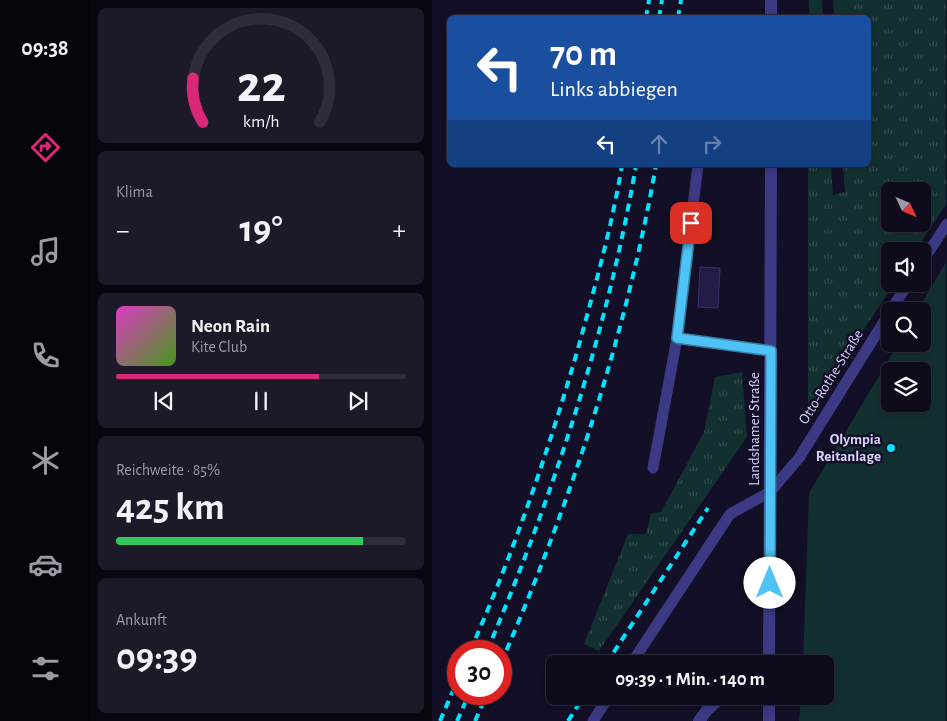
<!DOCTYPE html>
<html lang="de">
<head>
<meta charset="utf-8">
<style>
  :root { --surface:#0e0b1c; --page:#1c1929; --text:#f1f3f6; --muted:#9b9ba3; --line:#2e2b3b; --accent:#db2777 }
  body { margin:0; font-family:"Alegreya Sans",sans-serif; background:var(--page); color:var(--text); height:100vh; display:flex; flex-direction:column; font-size:19px; white-space:nowrap }
  * { box-sizing:border-box; margin:0 }
  p { font-size:16px; color:var(--muted) }
  .icon { flex:none; width:28px; height:28px; fill:none; stroke:currentColor; stroke-width:2; stroke-linecap:round; stroke-linejoin:round }
  .map { position:relative; flex:1; overflow:hidden }
  .sheet { display:flex; flex-direction:column; gap:8px; padding:8px; background:#08060f; width:342px }
  .sheet>* { flex:none }
  .hud { position:absolute; left:15px; top:15px; width:424px; height:152px; border-radius:8px; box-shadow:0 2px 8px #0003,0 0 0 1px var(--line); background:#1a4fa0; color:#fff; overflow:hidden }
  .needle { width:32px; rotate:134deg }
  .controls { position:absolute; left:449px; top:182px; display:grid; gap:10px }
  .controls a { display:grid; place-items:center; width:50px; height:50px; border-radius:8px; background:var(--surface); box-shadow:0 2px 8px #0003,0 0 0 1px var(--line); font-size:25px }
  .speed { position:absolute; left:15px; top:640px; display:flex; gap:10px; font-size:25px; font-weight:700; text-align:center }
  .speed>* { display:grid; place-content:center; width:65px; height:65px; border-radius:50%; background:var(--surface); box-shadow:0 2px 8px #0003,0 0 0 1px var(--line); line-height:1 }
  .speed .limit { border:8px solid #d22; background:#fff; color:#111 }
  .pin { position:absolute; display:grid; place-items:center; width:42px; height:42px; color:#fff; margin:-21px; border-radius:10px; box-shadow:0 2px 8px #0006 }
  .me { position:absolute; width:55px; margin:-28px; rotate:0deg; stroke-linejoin:round; filter:drop-shadow(0 0 4px #0008) }
  .turn { display:flex; align-items:center; gap:18px; height:105px; padding:0 20px; font-size:22px }
  .turn .icon { width:65px; height:65px; stroke-width:2.5 }
  .turn b { display:block; font-size:35px; line-height:42px }
  .lanes { display:flex; align-items:center; height:48px; padding:0 20px; background:#0003; justify-content:center; gap:25px; direction:ltr }
  .lanes .off { opacity:.35 }
  .big { font-size:38px; font-weight:600; line-height:1.1 }
  .sheet .widget { flex:1; display:flex; flex-direction:column; justify-content:center; gap:8px; min-width:0; padding:0 18px; border-radius:8px; background:var(--page) }
  .sheet .dial { align-items:center; gap:0 }
  .dial svg { height:130px; overflow:visible; fill:none; stroke:var(--line); stroke-width:7; stroke-linecap:round; text-anchor:middle }
  .dial text { fill:var(--text); stroke:none }
  .song { display:flex; align-items:center; gap:15px }
  .cover { width:60px; height:60px; border-radius:8px; background:linear-gradient(135deg,hsl(310 70% 55%),hsl(100 70% 35%)) }
  .played { height:5px; border-radius:2px; background:linear-gradient(90deg,var(--accent) 70%,var(--line) 70%) }
  .keys { display:flex; justify-content:space-around; direction:ltr }
  .heat { display:flex; justify-content:space-between; align-items:center; font-size:28px; direction:ltr }
  .charge { height:8px; border-radius:4px; background:linear-gradient(90deg,#34c759 85%,var(--line) 0) }
  .trip { position:absolute; left:114px; top:655px; width:288px; height:50px; border-radius:8px; background:var(--surface); box-shadow:0 2px 8px #0003,0 0 0 1px var(--line); font-weight:600; line-height:50px; text-align:center }
  main { display:flex; flex:1; min-height:0 }
  .dock { display:flex; flex-direction:column; width:90px; justify-content:space-around; align-items:center; background:#06040b; color:var(--muted) }
  .dock .icon { width:35px; height:35px }
  .dock .active { color:var(--accent) }
  .dock b { font-size:22px; color:var(--text) }
  .map>svg:first-child { display:block }
  .grass { fill:url(#grass-tufts); fill-rule:evenodd }
  .park { fill:#12302f; fill-rule:evenodd }
  .building { fill:#241b47; stroke:#3b2d73 }
  .lines { fill:none; stroke-linecap:round; stroke-linejoin:round }
  .service { stroke:#3d3a85; stroke-width:11 }
  .minor { stroke:#3d3a85; stroke-width:12 }
  .rail { stroke:#00e5ff; stroke-width:4; stroke-dasharray:8 6; stroke-linecap:butt }
  .route-casing { stroke:#337fa1; stroke-width:12 }
  .route { stroke:#4fc3f7; stroke-width:9 }
  .poi-dot { fill:#00e5ff; stroke:#130f26; stroke-width:2 }
  .labels { text-anchor:middle; dominant-baseline:central; stroke-width:5; stroke-linejoin:round; paint-order:stroke }
  .street-label { font-size:15px; fill:#d9d4ff; stroke:#130f26 }
  .poi-label { font-size:15px; font-weight:bold; fill:#d9d4ff; stroke:#130f26; text-anchor:end }
</style>
</head>
<body>
<main>
<nav class="dock">
<b>09:38</b>
<svg class="icon active" aria-label="directions" viewBox="0 0 24 24"><path d="M12 3l9 9-9 9-9-9zM9 14v-3h6M13 9l2 2-2 2"/></svg>
<svg class="icon" aria-label="music" viewBox="0 0 24 24"><path d="M9 18V5l10-2v13"/><circle cx="6" cy="18" r="3"/><circle cx="16" cy="16" r="3"/></svg>
<svg class="icon" aria-label="phone" viewBox="0 0 24 24"><path d="M5 4h4l2 5-3 2q2 4 5 5l2-3 5 2v4C11 20 4 13 5 4z"/></svg>
<svg class="icon" aria-label="climate" viewBox="0 0 24 24"><path d="M12 3v18M4 7l16 10M4 17L20 7"/></svg>
<svg class="icon" aria-label="car" viewBox="0 0 24 24"><path d="M5 17H2v-5l4-1 3-4h7l3 4 3 1v5h-3M9 17h6M6 11h13"/><circle cx="7" cy="17" r="2"/><circle cx="17" cy="17" r="2"/></svg>
<svg class="icon" aria-label="filters" viewBox="0 0 24 24"><path d="M4 7h16M4 17h16"/><circle cx="9" cy="7" r="2"/><circle cx="15" cy="17" r="2"/></svg>
</nav>
<section class="sheet">
<div class="widget dial"><svg viewBox="0 0 100 80">
<path d="M14 69A42 42 0 1 1 86 69"/>
<path d="M14 69A42 42 0 0 1 8 42" stroke="#db2777"/>
<text x="50" y="56" font-size="32" font-weight="700">22</text>
<text x="50" y="72" font-size="11">km/h</text>
</svg></div>
<div class="widget"><p>Klima</p>
<div class="heat"><a>−</a><b class="big">19°</b><a>+</a></div>
</div>
<div class="widget">
<div class="song"><i class="cover"></i><div><b>Neon Rain</b><p>Kite Club</p></div></div>
<div class="played"></div>
<div class="keys"><svg class="icon" aria-label="previous" viewBox="0 0 24 24"><path d="M18 5L8 12l10 7zM5 5v14"/></svg><svg class="icon" aria-label="pause" viewBox="0 0 24 24"><path d="M8 5v14M16 5v14"/></svg><svg class="icon" aria-label="next" viewBox="0 0 24 24"><path d="M6 5l10 7-10 7zM19 5v14"/></svg></div>
</div>
<div class="widget"><p>Reichweite · 85%</p><b class="big">425 km</b><div class="charge"></div></div>
<div class="widget"><p>Ankunft</p><b class="big">09:39</b></div>
</section>
<div class="map">
<svg width="515" height="721" viewBox="0 0 515 721">
  <defs>
    <pattern id="grass-tufts" width="24" height="20" patternUnits="userSpaceOnUse" patternTransform="scale(1.25)"><rect width="24" height="20" fill="#12302f"/><path d="M3 7l-1-3M5 7V3M7 7l1-3M15 17l-1-3M17 17v-4M19 17l1-3" fill="none" stroke="#344d4e"/></pattern>
  </defs>
  <rect width="100%" height="100%" fill="#130f26"/>
  <path class="grass" d="M 377,0 L 390,0 L 391,17 L 377,17 Z
    M 401,0 L 514,0 L 514,204 L 483,251 L 458,251 L 458,284 L 462,284 L 376,414 L 376,165 L 399,165 L 401,195 L 413,192 L 411,165 L 436,165 L 436,18 L 402,17 ZM 490,191 L 490,224 L 458,224 L 458,191 Z
    M 310,372 L 315,437 L 167,651 L 152,644 L 196,534 L 214,534 L 219,513 L 229,512 L 272,432 L 283,377 Z"/>
  <path class="park" d="M 514,262 L 514,721 L 367,721 L 369,696 L 392,696 L 392,664 L 371,664 L 377,493 L 466,344 L 490,344 L 490,311 L 485,311 ZM 458,371 L 490,371 L 490,404 L 458,404 Z"/>
  <path class="building" d="M 268,267 L 288,268 L 286,308 L 266,307 Z"/>
  <g class="lines">
    <path class="service" d="M 266,165 L 245,338 L 339,351
      M 490,262 L 515,224
      M 458,311 L 476,284
      M 221,468 L 245,338
      M 199,664 L 298,514 L 338,492 L 367,458 L 458,312
      M 161,721 L 177,696"/>
    <path class="minor" d="M 339,18 L 339,0
      M 337,664 L 339,165
      M 337,696 L 337,721
      M 267,721 L 275,710 L 290,696"/>
    <path class="rail" d="M 214,18 L 217,0
      M 227,18 L 230,0
      M 246,18 L 249,0
      M 38,651 C 82,552 117,449 147,345 C 163,286 180,226 190,165
      M 55,651 C 120,498 176,330 204,165
      M 69,663 C 138,504 194,336 224,165
      M 174,664 L 276,508
      M 8,721 L 26,679
      M 25,721 L 37,694
      M 43,721 L 55,694
      M 136,721 L 152,696"/>
  </g>
  <g class="lines">
    <defs>
      <path id="route" d="M 259,223 L 245,338 L 339,351 L 338,583"/>
    </defs>
    <use href="#route" class="route-casing"/>
    <use href="#route" class="route"/>
  </g>
  <circle class="poi-dot" cx="459" cy="448" r="5"/>
  <g class="labels">
    <g class="street-label">
      <text transform="translate(399 377) rotate(-58)">Otto-Rothe-Straße</text>
      <text transform="translate(322 429) rotate(-90)">Landshamer Straße</text>
    </g>
    <g class="poi-label">
      <text x="449" y="439">Olympia<tspan x="449" dy="17">Reitanlage</tspan></text>
    </g>
  </g>
</svg>
<div class="controls">
<a><svg class="needle" viewBox="-14 -14 28 28"><path d="M0-13l5 13h-10z" fill="#e53935"/><path d="M0 13l5-13h-10z" fill="#9b9ba3"/></svg></a>
<a><svg class="icon" aria-label="sound" viewBox="0 0 24 24"><path d="M4 9h4l5-4v14l-5-4H4zM17 9q2 3 0 6"/></svg></a>
<a><svg class="icon" aria-label="search" viewBox="0 0 24 24"><circle cx="10" cy="10" r="6"/><path d="M15 15l6 6"/></svg></a>
<a><svg class="icon" aria-label="layers" viewBox="0 0 24 24"><path d="M12 4l9 5-9 5-9-5zM3 14l9 5 9-5"/></svg></a>
</div>
<div class="speed"><div class="limit">30</div></div>
<div class="pin" style="left:259px;top:223px;background:#d93025"><svg class="icon" aria-label="arrive" viewBox="0 0 24 24"><path d="M6 21V4h12l-3 4 3 4H6"/></svg></div>
<svg class="me" style="left:338px;top:583px" viewBox="-20 -20 40 40"><circle r="19" fill="#fff"/><path d="M0-13L10 11 0 6-10 11z" fill="#4fc3f7"/></svg>
<div class="trip">09:39 · 1 Min. · 140 m</div>
<div class="hud">
<div class="turn"><svg class="icon" aria-label="left" viewBox="0 0 24 24"><path d="M17 20v-9H6M10 6l-5 5 5 5"/></svg><div><b>70 m</b>Links abbiegen</div></div>
<div class="lanes"><svg class="icon" aria-label="left" viewBox="0 0 24 24"><path d="M17 20v-9H6M10 6l-5 5 5 5"/></svg><svg class="icon off" aria-label="ahead" viewBox="0 0 24 24"><path d="M12 20V5M6 11l6-6 6 6"/></svg><svg class="icon off" aria-label="right" viewBox="0 0 24 24"><path d="M7 20v-9h11M14 6l5 5-5 5"/></svg></div>
</div>
</div>
</main>
</body>
</html>
